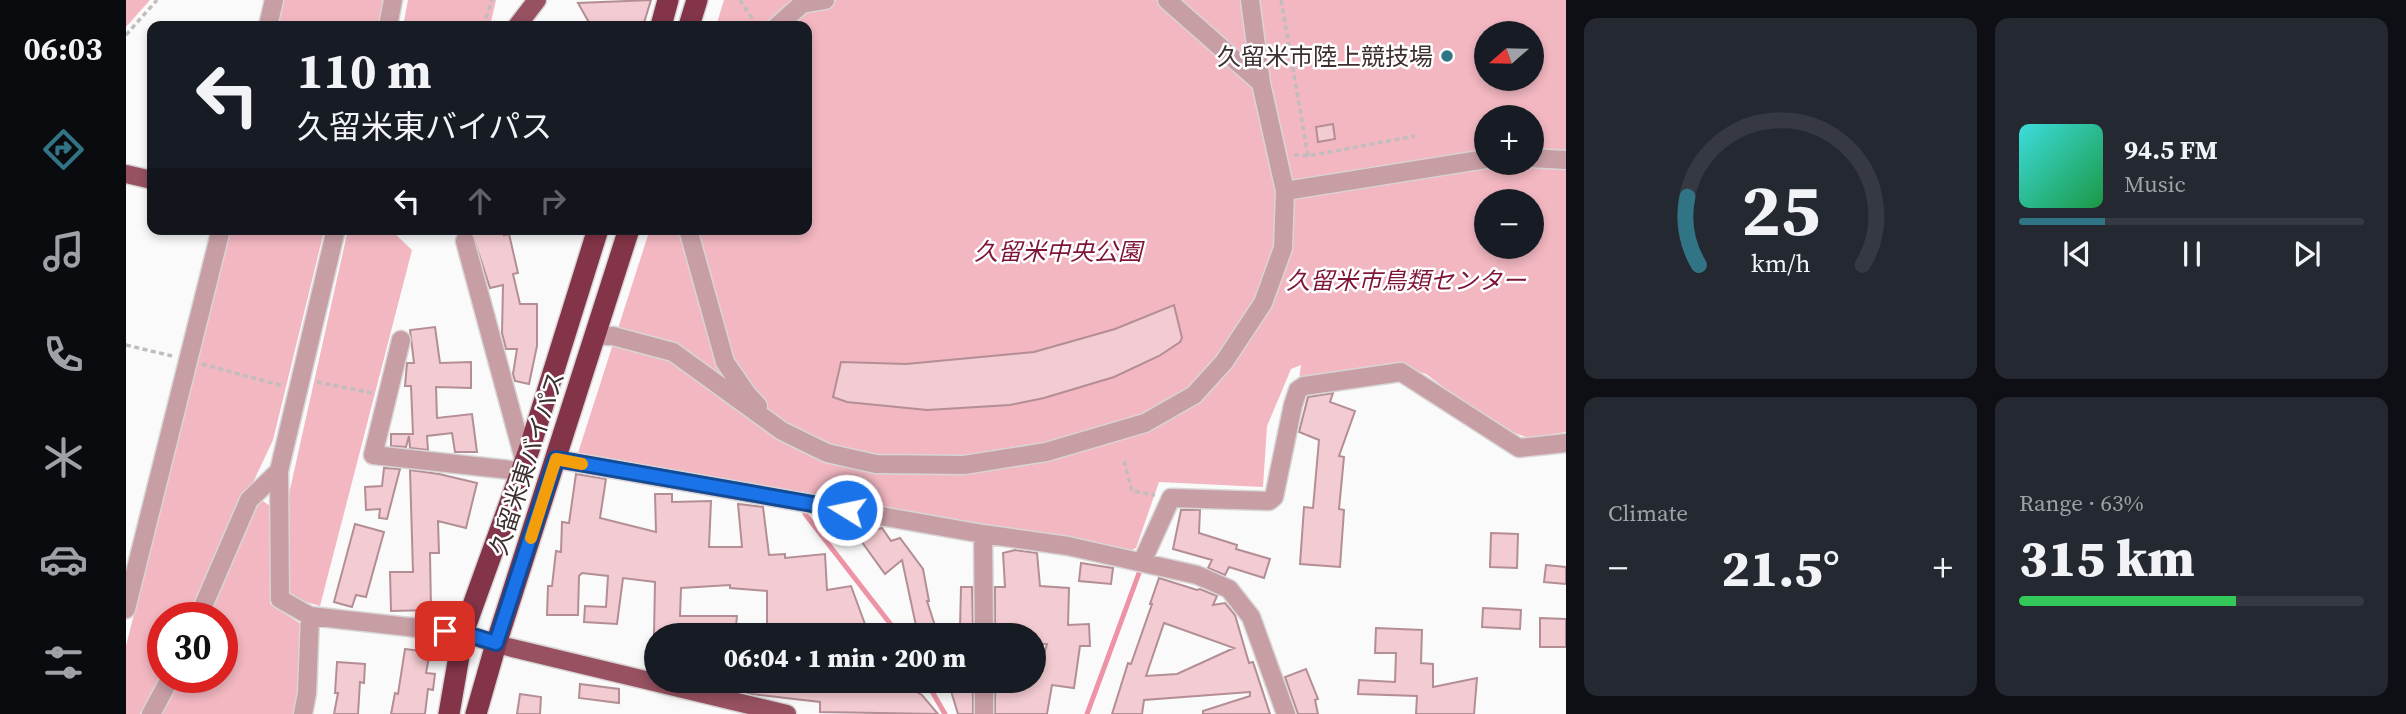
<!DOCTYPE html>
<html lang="en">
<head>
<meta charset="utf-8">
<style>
  :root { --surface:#171b24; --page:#242831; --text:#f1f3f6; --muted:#9ea1a6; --line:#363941; --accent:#317485 }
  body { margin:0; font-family:"Source Serif 4","Noto Sans JP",serif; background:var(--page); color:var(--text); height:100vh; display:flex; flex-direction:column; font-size:26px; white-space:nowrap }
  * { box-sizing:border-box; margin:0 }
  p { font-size:23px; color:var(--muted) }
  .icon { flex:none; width:38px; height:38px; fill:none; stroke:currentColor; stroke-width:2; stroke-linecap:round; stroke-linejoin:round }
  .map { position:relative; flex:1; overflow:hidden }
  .details { display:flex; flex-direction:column; gap:18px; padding:18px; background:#0d0f14; width:840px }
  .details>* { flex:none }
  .banner { position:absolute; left:21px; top:21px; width:665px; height:214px; border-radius:14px; box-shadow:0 4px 10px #0003; background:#171b24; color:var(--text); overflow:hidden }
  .needle { width:46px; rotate:250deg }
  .fabs { position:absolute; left:1348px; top:21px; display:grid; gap:14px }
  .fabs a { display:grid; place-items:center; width:70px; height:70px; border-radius:50%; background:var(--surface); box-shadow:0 4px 10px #0003; font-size:35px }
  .speed { position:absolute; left:21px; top:602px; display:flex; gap:14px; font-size:35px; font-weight:700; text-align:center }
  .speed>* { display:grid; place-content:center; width:91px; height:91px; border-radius:50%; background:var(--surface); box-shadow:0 4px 10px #0003; line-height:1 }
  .speed .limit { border:10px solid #d22; background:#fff; color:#111 }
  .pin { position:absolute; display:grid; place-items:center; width:60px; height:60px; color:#fff; margin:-30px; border-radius:14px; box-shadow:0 4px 10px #0006 }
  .me { position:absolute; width:77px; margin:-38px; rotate:280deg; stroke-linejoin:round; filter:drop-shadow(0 0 5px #0008) }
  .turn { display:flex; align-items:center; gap:24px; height:147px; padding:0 35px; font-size:32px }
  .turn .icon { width:91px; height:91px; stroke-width:2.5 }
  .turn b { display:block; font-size:49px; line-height:60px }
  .lanes { display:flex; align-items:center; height:66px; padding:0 35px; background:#0003; justify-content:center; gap:35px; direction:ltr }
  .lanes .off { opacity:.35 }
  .big { font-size:52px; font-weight:800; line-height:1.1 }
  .details .widget { flex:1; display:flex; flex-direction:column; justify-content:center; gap:10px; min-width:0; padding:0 24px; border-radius:14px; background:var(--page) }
  .details .dial { align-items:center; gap:0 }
  .dial svg { height:182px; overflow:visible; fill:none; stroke:var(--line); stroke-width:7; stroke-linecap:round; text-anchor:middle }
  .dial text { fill:var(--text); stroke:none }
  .song { display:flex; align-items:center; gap:21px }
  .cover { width:84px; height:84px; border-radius:10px; background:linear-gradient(135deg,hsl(180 70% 55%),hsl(140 70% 35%)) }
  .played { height:7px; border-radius:4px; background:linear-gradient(90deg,var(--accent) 25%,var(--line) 25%) }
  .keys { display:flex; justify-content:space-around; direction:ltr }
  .heat { display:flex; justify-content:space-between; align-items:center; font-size:38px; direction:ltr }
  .charge { height:10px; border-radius:5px; background:linear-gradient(90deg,#34c759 63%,var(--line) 0) }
  .details .tiles { flex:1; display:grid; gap:18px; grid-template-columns:repeat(2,1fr) }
  .trip { position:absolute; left:518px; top:623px; width:402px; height:70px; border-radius:35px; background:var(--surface); box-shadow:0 4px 10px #0003; font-weight:800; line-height:70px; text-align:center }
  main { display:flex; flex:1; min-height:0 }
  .menu { display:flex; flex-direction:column; width:126px; justify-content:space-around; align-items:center; background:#090b0e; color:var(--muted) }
  .menu .icon { width:49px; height:49px }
  .menu .on { color:var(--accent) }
  .menu b { font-size:32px; color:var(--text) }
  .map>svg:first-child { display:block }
  .green { fill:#f2b7c1; fill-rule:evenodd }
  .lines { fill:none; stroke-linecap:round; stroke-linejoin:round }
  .stream { stroke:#ed93a5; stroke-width:5 }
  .building { fill:#f3cbd2; stroke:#b38e94; stroke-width:2; fill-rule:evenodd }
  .minor-casing { stroke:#d8d5d6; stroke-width:21 }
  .major-casing { stroke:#d8d5d6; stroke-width:21 }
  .highway-casing { stroke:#d8d5d6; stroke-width:24 }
  .path { stroke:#c1bcbd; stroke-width:3.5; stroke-dasharray:5 3.5; stroke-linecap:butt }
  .minor { stroke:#c89ea5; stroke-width:18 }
  .major { stroke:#975160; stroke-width:18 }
  .highway { stroke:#833448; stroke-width:21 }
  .route-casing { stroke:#114b97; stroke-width:18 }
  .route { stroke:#1a73e8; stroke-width:12 }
  .slow { stroke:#f59e0b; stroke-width:12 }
  .poi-dot { fill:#317485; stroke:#fff; stroke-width:2.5 }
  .labels { text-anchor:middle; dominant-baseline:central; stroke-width:5; stroke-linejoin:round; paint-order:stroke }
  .poi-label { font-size:24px; fill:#3e2f31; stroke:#fff; text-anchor:end }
  .park-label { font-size:24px; font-style:italic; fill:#7e1438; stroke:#fff }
  .street-label { font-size:24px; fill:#3e2f31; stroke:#fff }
</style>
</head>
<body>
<main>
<nav class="menu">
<b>06:03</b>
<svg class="icon on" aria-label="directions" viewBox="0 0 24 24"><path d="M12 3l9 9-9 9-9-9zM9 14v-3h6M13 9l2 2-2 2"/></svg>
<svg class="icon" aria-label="music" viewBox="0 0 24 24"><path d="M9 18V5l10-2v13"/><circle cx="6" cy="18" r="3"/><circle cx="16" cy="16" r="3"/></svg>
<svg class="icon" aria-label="phone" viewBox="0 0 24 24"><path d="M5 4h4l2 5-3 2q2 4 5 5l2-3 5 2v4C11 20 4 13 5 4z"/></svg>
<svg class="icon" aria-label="climate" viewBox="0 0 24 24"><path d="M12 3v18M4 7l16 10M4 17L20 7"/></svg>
<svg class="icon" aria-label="car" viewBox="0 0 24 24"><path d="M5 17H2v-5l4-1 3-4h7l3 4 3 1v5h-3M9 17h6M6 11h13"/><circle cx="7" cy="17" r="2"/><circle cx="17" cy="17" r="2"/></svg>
<svg class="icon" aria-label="filters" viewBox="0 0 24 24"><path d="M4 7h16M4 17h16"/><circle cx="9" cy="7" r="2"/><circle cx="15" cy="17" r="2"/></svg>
</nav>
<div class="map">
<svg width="1440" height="714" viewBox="0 0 1440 714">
  <rect width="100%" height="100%" fill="#fafafa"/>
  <path class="green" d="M 0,0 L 24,0 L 0,27 Z
    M 156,0 L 258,0 L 253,26 L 150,26 Z
    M 282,0 L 370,0 L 364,26 L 277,26 Z
    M 598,0 L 1440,0 L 1440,432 L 1403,438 L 1369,426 L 1300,374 L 1273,365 L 1173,380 L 1175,365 L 1165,369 L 1141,426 L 1137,487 L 1033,482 L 1010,548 L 999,553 L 451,456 L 524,229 L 681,229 L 681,26 L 590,26 ZM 1360,33 L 1405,33 L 1405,79 L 1360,79 ZM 1360,117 L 1405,117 L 1405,163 L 1360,163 ZM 1360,201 L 1405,201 L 1405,247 L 1360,247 Z
    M 104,229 L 181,229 L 198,231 L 147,440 L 63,618 L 37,618 L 37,673 L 14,714 L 0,714 L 0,646 Z
    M 264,229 L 286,250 L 194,606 L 159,596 L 161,503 L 221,234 Z
    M 133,498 L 144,506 L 144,604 L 178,626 L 174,714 L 29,714 L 47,677 L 96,677 L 96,618 L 75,618 Z"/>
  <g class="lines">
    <path class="stream" d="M 679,514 L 773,635
      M 800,681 L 819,714
      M 961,714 L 1013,573"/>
  </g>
  <path class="building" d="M 525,0 L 517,26 L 465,26 L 452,3 Z
    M 1207,124 L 1209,139 L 1192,142 L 1190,127 Z
    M 360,229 L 377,229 L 378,235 L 383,234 L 392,273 L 387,274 L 394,304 L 411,304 L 411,346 L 403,384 L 389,381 L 387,374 L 391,349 L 380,349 L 376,333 L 377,285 L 364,288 L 346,233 Z
    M 1048,305 L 1056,338 L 1054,342 L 1033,356 L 988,377 L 918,398 L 884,405 L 801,410 L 721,402 L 707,397 L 715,362 L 780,364 L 908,352 L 989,329 Z
    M 309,327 L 314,363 L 345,362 L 345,388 L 310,387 L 311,418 L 346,414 L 351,452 L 329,452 L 326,433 L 301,436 L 302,450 L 284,448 L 283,436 L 280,447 L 265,446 L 265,434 L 287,434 L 285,386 L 279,386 L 281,363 L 288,363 L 284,330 Z
    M 1207,393 L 1204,402 L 1229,411 L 1213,456 L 1218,457 L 1213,509 L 1218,510 L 1214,567 L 1174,564 L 1178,507 L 1187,508 L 1193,440 L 1173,432 L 1182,397 Z
    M 258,468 L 274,469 L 261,519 L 253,518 L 254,509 L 240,510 L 239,487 L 256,486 Z
    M 284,470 L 313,474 L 351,483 L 340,528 L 312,521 L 313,553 L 304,553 L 305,610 L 265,611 L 264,572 L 287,572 Z
    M 450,474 L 480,479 L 474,518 L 530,532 L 529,494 L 546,494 L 546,502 L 585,501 L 583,547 L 616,547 L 612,504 L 637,507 L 643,555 L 659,554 L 659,558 L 699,554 L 701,590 L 725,586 L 743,635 L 641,635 L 641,591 L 604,588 L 604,585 L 555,588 L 554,616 L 611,616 L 609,635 L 528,635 L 529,582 L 497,578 L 491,624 L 458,622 L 459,606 L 480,607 L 482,576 L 456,573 L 453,576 L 452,615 L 421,615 L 422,586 L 426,586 L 430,551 L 435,552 L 436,522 L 443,523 Z
    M 1055,510 L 1074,510 L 1073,533 L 1111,545 L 1110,549 L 1144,559 L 1138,578 L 1103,567 L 1099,575 L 1082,568 L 1086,560 L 1047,549 Z
    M 229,524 L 258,532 L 240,597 L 230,595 L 226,607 L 208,602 Z
    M 738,525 L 742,525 L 745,531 L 756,528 L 765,541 L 774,538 L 797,569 L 803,601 L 801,601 L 812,635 L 792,635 L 776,560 L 759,574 L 728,531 Z
    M 1365,533 L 1392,534 L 1391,568 L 1364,567 Z
    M 889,550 L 911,553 L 914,586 L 943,588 L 942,625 L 963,624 L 964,646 L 954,646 L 948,688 L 926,685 L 921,714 L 869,714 L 869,691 L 887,692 L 888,681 L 910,681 L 921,644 L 908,644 L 908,635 L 899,635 L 899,630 L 869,627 L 869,587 L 879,587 L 877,553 Z
    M 955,563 L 987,568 L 985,584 L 953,581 Z
    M 1420,565 L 1440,567 L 1440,584 L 1418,582 Z
    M 1033,578 L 1071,590 L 1074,589 L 1091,596 L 1087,605 L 1099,603 L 1109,615 L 1123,663 L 1127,662 L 1144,714 L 1077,714 L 1077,711 L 1124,696 L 1124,692 L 1018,700 L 1016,714 L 986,714 L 1002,663 L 1005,664 L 1026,604 L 1024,604 ZM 1038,623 L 1108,648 L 1051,674 L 1020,676 Z
    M 835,587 L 846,587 L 847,628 L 834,628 Z
    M 1357,608 L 1395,610 L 1394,629 L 1356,627 Z
    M 1414,618 L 1440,619 L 1440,647 L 1414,647 Z
    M 1250,628 L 1296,630 L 1295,663 L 1307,664 L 1307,687 L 1351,678 L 1348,714 L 1290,714 L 1291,696 L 1232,694 L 1233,680 L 1269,682 L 1270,653 L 1249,653 Z
    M 279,649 L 304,652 L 300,673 L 309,674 L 307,690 L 302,689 L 299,714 L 265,714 L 269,693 L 272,694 Z
    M 211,662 L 239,664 L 238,683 L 234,682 L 232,714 L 208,714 L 212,693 L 209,693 Z
    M 1180,669 L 1192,699 L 1189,700 L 1192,714 L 1172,714 L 1159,677 Z
    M 594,681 L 772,681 L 796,695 L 812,714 L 694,712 L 694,702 L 626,694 L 594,686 Z
    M 822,681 L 841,681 L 842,686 L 847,685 L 847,714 L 832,714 Z
    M 454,684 L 493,689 L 493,703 L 453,698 Z
    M 394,694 L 415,697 L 414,714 L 391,714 Z"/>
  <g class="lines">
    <defs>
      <path id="minor" d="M 1041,0 L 1135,83
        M 142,26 L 148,0
        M 262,26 L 267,0
        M 651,26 L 676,4 L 699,0
        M 1405,158 L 1440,160
        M 1159,191 L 1360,159
        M 210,229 L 153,471 L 154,599 L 184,616 L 337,633
        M 562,229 L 599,362 L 621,394 L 632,406
        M 339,241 L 398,459 L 396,464
        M 470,336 L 487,336 L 547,352 L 656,431 L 701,453 L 750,464 L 838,465 L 920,452 L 1019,423 L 1068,395 L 1098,362 L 1137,303 L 1157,248 L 1159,191 L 1135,83 L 1124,0
        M 275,340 L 247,455 L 394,471
        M 430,459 L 857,534 L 942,546 L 1071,575 L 1103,589 L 1125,617 L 1160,714
        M 857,534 L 858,635
        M 1016,562 L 1045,498 L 1143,501 L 1148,497 L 1167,405 L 1172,390 L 1178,386 L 1275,372 L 1393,448 L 1440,443
        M 0,609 L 95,229
        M 72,618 L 123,500 L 153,471
        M 858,681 L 858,714
        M 25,714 L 45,677
        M 177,714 L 181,693 L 184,616"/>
      <path id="major" d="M 391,26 L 411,0
        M 0,174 L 26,180
        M 337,633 L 370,644 L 661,714"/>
      <path id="highway" d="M 535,26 L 542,0
        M 563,26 L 571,0
        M 323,714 L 337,633 L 403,450 L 472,229
        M 350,714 L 370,644 L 503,229"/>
    </defs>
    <use href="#minor" class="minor-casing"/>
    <use href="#major" class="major-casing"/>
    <use href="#highway" class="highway-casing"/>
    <path class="path" d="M 614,0 L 631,26
      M 1155,0 L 1182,156
      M 357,26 L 366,0
      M 0,35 L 31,0
      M 1168,155 L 1182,156 L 1289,136
      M 0,345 L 46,356
      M 76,364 L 157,386
      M 191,382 L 246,393
      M 998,461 L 1006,491 L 1029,495"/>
    <use href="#minor" class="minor"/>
    <use href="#major" class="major"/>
    <use href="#highway" class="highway"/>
  </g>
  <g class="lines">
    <defs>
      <path id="route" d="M 319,631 L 337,633 L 370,643 L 430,459 L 721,510"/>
    </defs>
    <use href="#route" class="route-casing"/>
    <use href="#route" class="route"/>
    <path class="slow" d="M 405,538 L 430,459 L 456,464"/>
  </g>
  <circle class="poi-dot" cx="1321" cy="56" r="7"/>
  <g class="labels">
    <g class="poi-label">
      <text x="1307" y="56">久留米市陸上競技場</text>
    </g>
    <g class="park-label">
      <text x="932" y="251">久留米中央公園</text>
      <text x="1280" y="280">久留米市鳥類センター</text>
    </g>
    <g class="street-label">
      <text transform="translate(401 463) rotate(-72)">久留米東バイパス</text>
    </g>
  </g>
</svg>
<div class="fabs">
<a><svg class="needle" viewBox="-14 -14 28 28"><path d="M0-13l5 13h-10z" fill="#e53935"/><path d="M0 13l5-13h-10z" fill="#9ea1a6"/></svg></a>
<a>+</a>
<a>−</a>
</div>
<div class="speed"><div class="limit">30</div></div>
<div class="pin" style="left:319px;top:631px;background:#d93025"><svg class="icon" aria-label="arrive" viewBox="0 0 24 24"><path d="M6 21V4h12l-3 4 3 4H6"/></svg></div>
<svg class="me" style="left:721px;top:510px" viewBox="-20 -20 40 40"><circle r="17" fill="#1a73e8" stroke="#fff" stroke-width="3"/><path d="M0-11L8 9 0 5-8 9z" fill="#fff"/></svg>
<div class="trip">06:04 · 1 min · 200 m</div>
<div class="banner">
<div class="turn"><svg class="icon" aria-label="left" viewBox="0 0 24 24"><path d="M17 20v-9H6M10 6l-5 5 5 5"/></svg><div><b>110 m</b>久留米東バイパス</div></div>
<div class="lanes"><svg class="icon" aria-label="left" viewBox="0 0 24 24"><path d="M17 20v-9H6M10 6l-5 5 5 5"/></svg><svg class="icon off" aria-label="ahead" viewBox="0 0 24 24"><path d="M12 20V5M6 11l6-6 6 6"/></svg><svg class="icon off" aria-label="right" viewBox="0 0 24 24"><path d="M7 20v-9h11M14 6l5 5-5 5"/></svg></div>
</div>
</div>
<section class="details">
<div class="tiles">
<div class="widget dial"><svg viewBox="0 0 100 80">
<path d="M14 69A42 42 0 1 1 86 69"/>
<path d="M14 69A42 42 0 0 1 9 39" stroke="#317485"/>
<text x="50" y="56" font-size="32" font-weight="700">25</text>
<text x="50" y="72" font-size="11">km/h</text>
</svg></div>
<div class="widget">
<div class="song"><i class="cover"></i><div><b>94.5 FM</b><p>Music</p></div></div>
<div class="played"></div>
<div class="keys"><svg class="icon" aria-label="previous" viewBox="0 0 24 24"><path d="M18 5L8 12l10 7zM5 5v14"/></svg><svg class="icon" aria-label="pause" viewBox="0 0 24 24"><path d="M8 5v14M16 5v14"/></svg><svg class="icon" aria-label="next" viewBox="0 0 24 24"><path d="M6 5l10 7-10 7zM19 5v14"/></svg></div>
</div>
<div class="widget"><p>Climate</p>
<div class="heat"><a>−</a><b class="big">21.5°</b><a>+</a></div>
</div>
<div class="widget"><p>Range · 63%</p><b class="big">315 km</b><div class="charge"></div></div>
</div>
</section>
</main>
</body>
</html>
